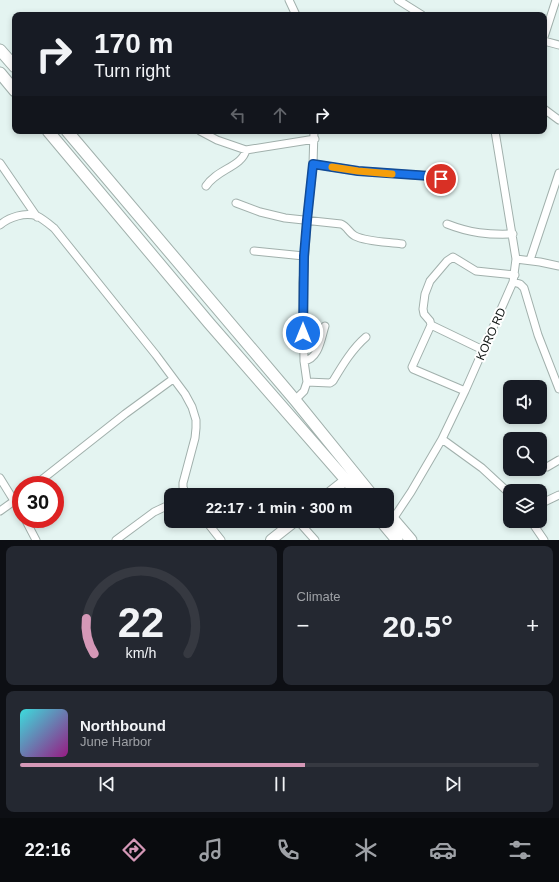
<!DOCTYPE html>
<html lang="en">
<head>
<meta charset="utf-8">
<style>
  :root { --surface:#171b24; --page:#242831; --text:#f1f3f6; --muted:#9ea1a6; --line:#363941; --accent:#d598b7 }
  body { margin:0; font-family:Helvetica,sans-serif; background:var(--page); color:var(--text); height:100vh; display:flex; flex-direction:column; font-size:15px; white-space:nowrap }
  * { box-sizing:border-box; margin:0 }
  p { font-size:13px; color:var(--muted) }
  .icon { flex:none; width:22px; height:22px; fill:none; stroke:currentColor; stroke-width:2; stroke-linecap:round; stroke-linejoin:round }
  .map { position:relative; height:540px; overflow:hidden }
  .panel { display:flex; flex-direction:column; gap:6px; padding:6px; background:#0d0f14; flex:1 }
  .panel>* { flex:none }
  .hud { position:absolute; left:12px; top:12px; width:535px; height:122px; border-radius:8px; box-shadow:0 2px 6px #0003; background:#171b24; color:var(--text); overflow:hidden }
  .controls { position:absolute; left:503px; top:380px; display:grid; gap:8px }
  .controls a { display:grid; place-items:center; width:44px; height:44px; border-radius:8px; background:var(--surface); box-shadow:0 2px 6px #0003; font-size:20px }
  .speed { position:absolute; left:12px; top:476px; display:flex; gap:8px; font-size:20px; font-weight:700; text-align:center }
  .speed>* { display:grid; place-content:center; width:52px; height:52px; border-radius:50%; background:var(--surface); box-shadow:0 2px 6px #0003; line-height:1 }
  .speed .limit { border:6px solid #d22; background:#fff; color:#111 }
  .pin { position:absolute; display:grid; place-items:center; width:34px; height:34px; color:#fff; margin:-17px; border:2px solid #fff; border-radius:50%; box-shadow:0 1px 4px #0007 }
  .me { position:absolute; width:44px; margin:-22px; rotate:0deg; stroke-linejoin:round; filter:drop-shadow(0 0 3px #0008) }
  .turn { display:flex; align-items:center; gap:14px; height:84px; padding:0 16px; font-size:18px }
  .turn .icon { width:52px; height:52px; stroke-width:2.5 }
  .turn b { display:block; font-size:28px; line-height:34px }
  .lanes { display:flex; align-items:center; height:38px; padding:0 16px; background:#0003; justify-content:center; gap:20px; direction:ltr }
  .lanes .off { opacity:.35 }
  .big { font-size:30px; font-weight:700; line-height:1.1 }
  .panel .card { flex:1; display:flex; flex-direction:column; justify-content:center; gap:6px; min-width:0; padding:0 14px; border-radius:8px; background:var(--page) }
  .panel .dial { align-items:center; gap:0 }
  .dial svg { height:104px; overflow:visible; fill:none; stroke:var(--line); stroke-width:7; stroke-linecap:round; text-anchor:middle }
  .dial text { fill:var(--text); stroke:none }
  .song { display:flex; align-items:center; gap:12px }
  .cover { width:48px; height:48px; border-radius:6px; background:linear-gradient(135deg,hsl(180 70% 55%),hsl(310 70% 35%)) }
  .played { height:4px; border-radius:2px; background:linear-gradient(90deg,var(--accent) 55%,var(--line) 55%) }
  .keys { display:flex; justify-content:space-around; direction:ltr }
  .heat { display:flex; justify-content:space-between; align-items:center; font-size:22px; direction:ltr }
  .panel .tiles { flex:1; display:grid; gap:6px; grid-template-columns:1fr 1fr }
  .card:last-child { grid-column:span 2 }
  .trip { position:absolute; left:164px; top:488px; width:230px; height:40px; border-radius:8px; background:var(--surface); box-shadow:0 2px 6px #0003; font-weight:700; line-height:40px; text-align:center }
  .dock { display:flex; height:64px; justify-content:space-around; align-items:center; background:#090b0e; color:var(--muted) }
  .dock .icon { width:28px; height:28px }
  .dock .active { color:var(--accent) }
  .dock b { font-size:18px; color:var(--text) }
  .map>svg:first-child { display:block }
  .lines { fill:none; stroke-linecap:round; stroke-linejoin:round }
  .street-casing { stroke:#a1b0ac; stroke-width:9 }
  .secondary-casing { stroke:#a1b0ac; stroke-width:12 }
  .primary-casing { stroke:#a1b0ac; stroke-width:13 }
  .street { stroke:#fff; stroke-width:7 }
  .secondary { stroke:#fff; stroke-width:10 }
  .primary { stroke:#fff; stroke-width:11 }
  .route-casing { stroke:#114b97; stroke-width:10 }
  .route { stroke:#1a73e8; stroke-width:7 }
  .slow { stroke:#f59e0b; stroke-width:7 }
  .labels { text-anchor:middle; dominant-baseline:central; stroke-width:4; stroke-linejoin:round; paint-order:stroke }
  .street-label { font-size:12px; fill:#0f1513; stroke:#fff }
</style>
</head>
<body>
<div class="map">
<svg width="559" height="540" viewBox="0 0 559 540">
  <rect width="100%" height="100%" fill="#e4f4f1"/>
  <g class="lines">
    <defs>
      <path id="street" d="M 289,0 L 296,15
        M 398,0 L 422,15
        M 544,37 L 556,0
        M 544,41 L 559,45
        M 544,109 L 559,120
        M 200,131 L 217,140 L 246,150 L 315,139
        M 0,163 L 37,217
        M 313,164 L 358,171 L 430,176 L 441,179
        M 206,186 C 217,169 242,167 246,150
        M 236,203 L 260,212 L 285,218 L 341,224 C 347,226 349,233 355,236 C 367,242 389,242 402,244
        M 447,224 C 470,233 488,235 513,234
        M 0,225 C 9,217 25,212 37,216 C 43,219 49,224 54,228 L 156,355 L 185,394 L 192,407 L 196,420 L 196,428 L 195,438 L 183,483 L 183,487 L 186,495
        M 254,251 L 304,256
        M 516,259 L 540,262 L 559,266
        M 530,260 L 559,173
        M 513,282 L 520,284 L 524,288 L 538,335 L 559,389
        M 431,325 L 412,367 L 413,369 L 465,391
        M 483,350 L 431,325 L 430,321 L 424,314 L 423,309 L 425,294 L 430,281 L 447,261 L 453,257 L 476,271 L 515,275
        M 304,361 C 319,359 321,338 325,326
        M 307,382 L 330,383 L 333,381 C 342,366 352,349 366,337
        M 295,400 L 304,391 L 307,382 L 304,361 L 303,283 L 307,220 L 313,164 L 314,131
        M 442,439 L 482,468 L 510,494
        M 547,467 L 559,460
        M 0,478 L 21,512
        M 35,485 L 125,414 L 173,379
        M 540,504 L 559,495
        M 0,511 L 21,496
        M 25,519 L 36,540
        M 393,519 L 411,492 L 442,439 L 465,391 L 513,282 L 516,259 L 495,131
        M 206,521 L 221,540
        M 298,521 L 315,540
        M 531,521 L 544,540
        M 116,540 L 154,512 L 171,504"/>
      <path id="secondary" d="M 327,495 L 346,480
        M 271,540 L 295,521"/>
      <path id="primary" d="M 0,50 L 15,67
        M 0,73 L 15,91
        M 48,131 L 209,323 L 359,495
        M 67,131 L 295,400 L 372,495
        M 387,512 L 411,540
        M 381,521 L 397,540"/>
    </defs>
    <use href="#street" class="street-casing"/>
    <use href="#secondary" class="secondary-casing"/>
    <use href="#primary" class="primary-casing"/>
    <use href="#street" class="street"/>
    <use href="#secondary" class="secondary"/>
    <use href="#primary" class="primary"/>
  </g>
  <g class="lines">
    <defs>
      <path id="route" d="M 303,333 L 304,256 L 307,220 L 313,164 L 358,171 L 430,176 L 441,179"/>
    </defs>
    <use href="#route" class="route-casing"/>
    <use href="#route" class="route"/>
    <path class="slow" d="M 332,167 L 358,171 L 392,174"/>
  </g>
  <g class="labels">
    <g class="street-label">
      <text transform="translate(491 334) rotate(-66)">KORO RD</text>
    </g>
  </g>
</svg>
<div class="controls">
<a><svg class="icon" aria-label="sound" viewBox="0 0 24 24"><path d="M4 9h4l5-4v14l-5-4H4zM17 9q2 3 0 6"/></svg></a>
<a><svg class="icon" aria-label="search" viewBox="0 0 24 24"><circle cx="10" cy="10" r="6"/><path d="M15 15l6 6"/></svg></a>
<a><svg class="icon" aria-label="layers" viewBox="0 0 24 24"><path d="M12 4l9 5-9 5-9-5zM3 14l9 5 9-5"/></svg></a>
</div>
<div class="speed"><div class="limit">30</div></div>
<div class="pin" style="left:441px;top:179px;background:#d93025"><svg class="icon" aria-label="arrive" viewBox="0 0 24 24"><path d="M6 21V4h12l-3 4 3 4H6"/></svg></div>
<svg class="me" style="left:303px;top:333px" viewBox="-20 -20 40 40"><circle r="17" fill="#1a73e8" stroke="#fff" stroke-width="3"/><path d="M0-11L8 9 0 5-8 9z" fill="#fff"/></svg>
<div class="trip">22:17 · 1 min · 300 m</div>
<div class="hud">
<div class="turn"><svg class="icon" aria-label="right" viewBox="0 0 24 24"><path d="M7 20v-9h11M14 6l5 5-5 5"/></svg><div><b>170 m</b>Turn right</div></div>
<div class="lanes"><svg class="icon off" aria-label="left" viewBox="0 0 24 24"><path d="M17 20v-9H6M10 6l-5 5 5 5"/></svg><svg class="icon off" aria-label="ahead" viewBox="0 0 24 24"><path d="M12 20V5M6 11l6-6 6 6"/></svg><svg class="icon" aria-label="right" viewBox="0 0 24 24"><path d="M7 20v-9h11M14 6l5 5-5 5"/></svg></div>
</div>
</div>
<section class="panel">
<div class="tiles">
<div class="card dial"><svg viewBox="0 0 100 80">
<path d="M14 69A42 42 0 1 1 86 69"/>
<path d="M14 69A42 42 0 0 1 8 42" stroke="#d598b7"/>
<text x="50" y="56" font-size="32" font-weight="700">22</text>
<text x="50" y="72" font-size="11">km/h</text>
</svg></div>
<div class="card"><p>Climate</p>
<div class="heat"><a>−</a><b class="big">20.5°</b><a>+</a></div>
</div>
<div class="card">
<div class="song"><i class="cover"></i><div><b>Northbound</b><p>June Harbor</p></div></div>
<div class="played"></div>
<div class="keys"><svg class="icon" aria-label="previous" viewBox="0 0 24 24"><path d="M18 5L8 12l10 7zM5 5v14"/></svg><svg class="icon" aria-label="pause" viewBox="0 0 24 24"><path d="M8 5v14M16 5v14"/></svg><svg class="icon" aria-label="next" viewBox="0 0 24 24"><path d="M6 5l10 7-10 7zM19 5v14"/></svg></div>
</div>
</div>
</section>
<nav class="dock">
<b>22:16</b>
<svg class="icon active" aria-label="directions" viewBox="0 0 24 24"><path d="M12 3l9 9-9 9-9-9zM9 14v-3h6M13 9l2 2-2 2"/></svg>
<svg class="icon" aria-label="music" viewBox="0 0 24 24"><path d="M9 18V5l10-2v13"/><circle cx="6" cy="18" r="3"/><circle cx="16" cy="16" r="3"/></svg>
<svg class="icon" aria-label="phone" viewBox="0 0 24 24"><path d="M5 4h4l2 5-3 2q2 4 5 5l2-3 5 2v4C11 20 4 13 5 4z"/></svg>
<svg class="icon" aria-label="climate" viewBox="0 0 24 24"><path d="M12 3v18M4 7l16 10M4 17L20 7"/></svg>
<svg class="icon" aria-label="car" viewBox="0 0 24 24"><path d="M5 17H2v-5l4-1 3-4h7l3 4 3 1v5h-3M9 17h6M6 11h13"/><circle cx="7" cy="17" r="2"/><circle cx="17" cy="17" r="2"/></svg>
<svg class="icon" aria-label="filters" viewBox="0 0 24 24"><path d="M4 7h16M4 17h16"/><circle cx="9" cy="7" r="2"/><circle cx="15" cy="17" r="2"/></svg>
</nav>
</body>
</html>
